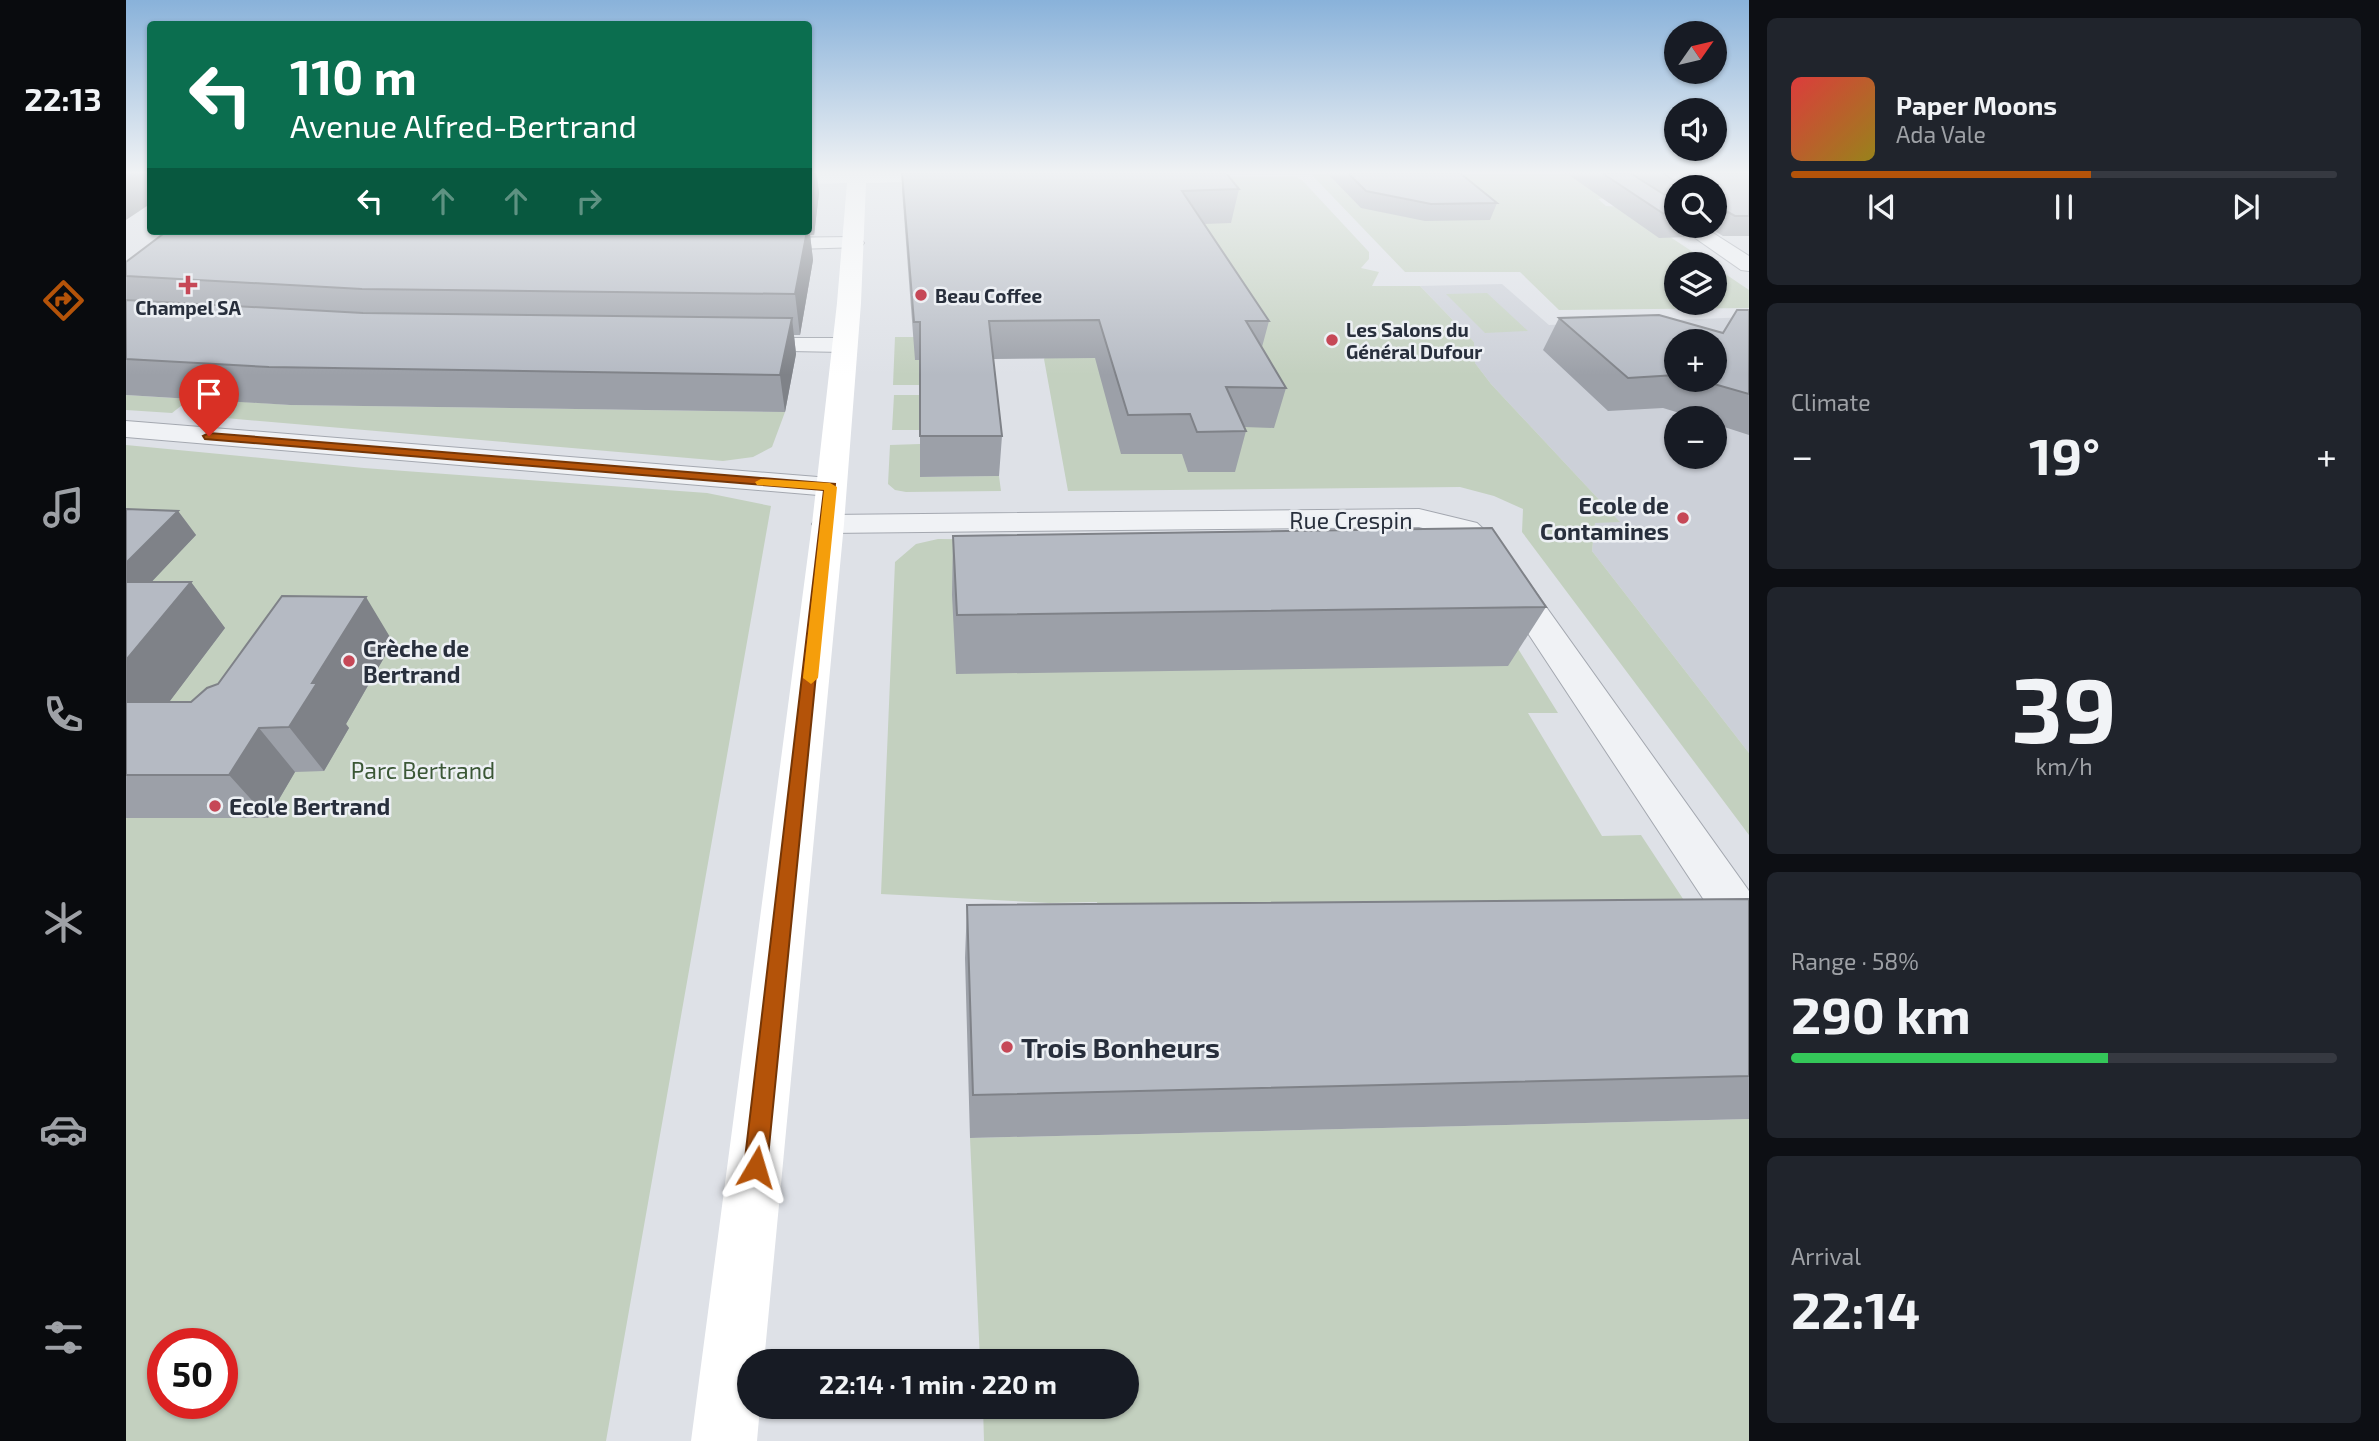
<!DOCTYPE html>
<html lang="en">
<head>
<meta charset="utf-8">
<style>
  :root { --surface:#171b24; --page:#20242c; --text:#f1f3f6; --muted:#9ea1a6; --line:#363941; --accent:#b45309 }
  body { margin:0; font-family:"Exo 2",sans-serif; background:var(--page); color:var(--text); height:100vh; display:flex; flex-direction:column; font-size:26px; white-space:nowrap }
  * { box-sizing:border-box; margin:0 }
  p { font-size:23px; color:var(--muted) }
  .icon { flex:none; width:38px; height:38px; fill:none; stroke:currentColor; stroke-width:2; stroke-linecap:round; stroke-linejoin:round }
  .map { position:relative; flex:1; overflow:hidden }
  .sheet { display:flex; flex-direction:column; gap:18px; padding:18px; background:#0d0f14; width:630px }
  .sheet>* { flex:none }
  .hud { position:absolute; left:21px; top:21px; width:665px; height:214px; border-radius:7px; box-shadow:0 2px 5px #0004; background:#0b6e4f; color:#fff; overflow:hidden }
  .needle { width:46px; rotate:56deg }
  .fabs { position:absolute; left:1538px; top:21px; display:grid; gap:14px }
  .fabs a { display:grid; place-items:center; width:63px; height:63px; border-radius:50%; background:var(--surface); box-shadow:0 2px 5px #0004; font-size:35px }
  .speed { position:absolute; left:21px; top:1328px; display:flex; gap:14px; font-size:35px; font-weight:700; text-align:center }
  .speed>* { display:grid; place-content:center; width:91px; height:91px; border-radius:50%; background:var(--surface); box-shadow:0 2px 5px #0004; line-height:1 }
  .speed .limit { border:10px solid #d22; background:#fff; color:#111 }
  .pin { position:absolute; display:grid; place-items:center; width:60px; height:60px; color:#fff; margin:-72px -30px; border-radius:50% 50% 50% 0; rotate:-45deg; box-shadow:0 0 7px #0007 }
  .pin .icon { rotate:45deg }
  .me { position:absolute; width:77px; margin:-38px; rotate:7deg; stroke-linejoin:round; filter:drop-shadow(0 0 5px #0008) }
  .turn { display:flex; align-items:center; gap:24px; height:147px; padding:0 28px; font-size:32px }
  .turn .icon { width:91px; height:91px; stroke-width:2.5 }
  .turn b { display:block; font-size:49px; line-height:60px }
  .lanes { display:flex; align-items:center; height:66px; padding:0 28px; background:#0003; justify-content:center; gap:35px; direction:ltr }
  .lanes .off { opacity:.35 }
  .big { font-size:52px; font-weight:700; line-height:1.1 }
  .sheet .card { flex:1; display:flex; flex-direction:column; justify-content:center; gap:10px; min-width:0; padding:0 24px; border-radius:10px; background:var(--page) }
  .sheet .dial { align-items:center; gap:0 }
  .dial b { font-size:91px; line-height:1 }
  .song { display:flex; align-items:center; gap:21px }
  .cover { width:84px; height:84px; border-radius:10px; background:linear-gradient(135deg,hsl(0 70% 55%),hsl(50 70% 35%)) }
  .played { height:7px; border-radius:4px; background:linear-gradient(90deg,var(--accent) 55%,var(--line) 55%) }
  .keys { display:flex; justify-content:space-around; direction:ltr }
  .heat { display:flex; justify-content:space-between; align-items:center; font-size:38px; direction:ltr }
  .charge { height:10px; border-radius:5px; background:linear-gradient(90deg,#34c759 58%,var(--line) 0) }
  .trip { position:absolute; left:611px; top:1349px; width:402px; height:70px; border-radius:35px; background:var(--surface); box-shadow:0 2px 5px #0004; font-weight:700; line-height:70px; text-align:center }
  main { display:flex; flex:1; min-height:0 }
  .tabs { display:flex; flex-direction:column; width:126px; justify-content:space-around; align-items:center; background:#090b0e; color:var(--muted) }
  .tabs .icon { width:49px; height:49px }
  .tabs .current { color:var(--accent) }
  .tabs b { font-size:32px; color:var(--text) }
  .map>svg:first-child { display:block }
  .built { fill:#ccd0d8; fill-rule:evenodd }
  .green { fill:#c3d0bf; fill-rule:evenodd }
  .lines { fill:none; stroke-linecap:round; stroke-linejoin:round }
  .street-casing { stroke:#a4a8b0; stroke-width:2 }
  .street { fill:#f0f2f5; fill-rule:evenodd }
  .secondary { fill:#fff; fill-rule:evenodd }
  .wall { fill:#9ca0a8; fill-rule:evenodd }
  .shaded-wall { fill:#7f8288 }
  .building { fill:#b5bac3; stroke:#7f8288; stroke-width:2 }
  .route { fill:#b45309; stroke:#753606; stroke-width:2 }
  .slow { fill:#f59e0b }
  .poi-dot { fill:#c64857; stroke:#edf0f4; stroke-width:2.5 }
  .labels { text-anchor:middle; dominant-baseline:central; stroke-width:5; stroke-linejoin:round; paint-order:stroke }
  .far-poi-label { font-size:19px; font-weight:bold; fill:#282f3c; stroke:#edf0f4; text-anchor:start }
  .poi-label { font-size:23px; font-weight:bold; fill:#282f3c; stroke:#edf0f4; text-anchor:start }
  .street-label { font-size:23px; fill:#282f3c; stroke:#edf0f4 }
  .park-label { font-size:23px; fill:#3b5736; stroke:#edf0f4 }
  .near-poi-label { font-size:28px; font-weight:bold; fill:#282f3c; stroke:#edf0f4; text-anchor:start }
</style>
</head>
<body>
<main>
<nav class="tabs">
<b>22:13</b>
<svg class="icon current" aria-label="directions" viewBox="0 0 24 24"><path d="M12 3l9 9-9 9-9-9zM9 14v-3h6M13 9l2 2-2 2"/></svg>
<svg class="icon" aria-label="music" viewBox="0 0 24 24"><path d="M9 18V5l10-2v13"/><circle cx="6" cy="18" r="3"/><circle cx="16" cy="16" r="3"/></svg>
<svg class="icon" aria-label="phone" viewBox="0 0 24 24"><path d="M5 4h4l2 5-3 2q2 4 5 5l2-3 5 2v4C11 20 4 13 5 4z"/></svg>
<svg class="icon" aria-label="climate" viewBox="0 0 24 24"><path d="M12 3v18M4 7l16 10M4 17L20 7"/></svg>
<svg class="icon" aria-label="car" viewBox="0 0 24 24"><path d="M5 17H2v-5l4-1 3-4h7l3 4 3 1v5h-3M9 17h6M6 11h13"/><circle cx="7" cy="17" r="2"/><circle cx="17" cy="17" r="2"/></svg>
<svg class="icon" aria-label="filters" viewBox="0 0 24 24"><path d="M4 7h16M4 17h16"/><circle cx="9" cy="7" r="2"/><circle cx="15" cy="17" r="2"/></svg>
</nav>
<div class="map">
<svg width="1623" height="1441" viewBox="0 0 1623 1441">
  <rect width="100%" height="100%" fill="#dee1e7"/>
  <path class="built" d="M 1376,284 L 1423,325 L 1623,317 L 1623,753 L 1466,551 L 1469,522 L 1493,521 L 1365,384 L 1349,363 L 1348,342 L 1294,286 ZM 1550,341 L 1589,341 L 1589,380 L 1550,380 ZM 1550,418 L 1589,418 L 1589,457 L 1550,457 Z"/>
  <path class="green" d="M 1184,173 L 1451,173 L 1486,197 L 1472,199 L 1480,206 L 1499,207 L 1585,264 L 1550,264 L 1550,303 L 1589,303 L 1589,267 L 1623,290 L 1623,308 L 1433,310 L 1394,272 L 1279,272 Z
    M 1168,176 L 1176,180 L 1243,252 L 1243,259 L 1235,268 L 1253,272 L 1246,286 L 1294,286 L 1348,342 L 1349,363 L 1365,384 L 1494,522 L 1469,523 L 1466,551 L 1623,753 L 1623,835 L 1396,532 L 1397,509 L 1368,496 L 1334,487 L 942,491 L 918,359 L 1072,178 Z
    M 1361,293 L 1402,331 L 1359,333 L 1320,294 Z
    M 769,337 L 788,337 L 795,360 L 794,385 L 767,385 Z
    M 0,395 L 64,399 L 46,413 L 0,410 Z
    M 768,395 L 794,395 L 794,430 L 766,430 Z
    M 105,401 L 165,405 L 659,412 L 646,447 L 627,457 L 597,461 L 88,417 Z
    M 794,444 L 795,477 L 873,476 L 875,491 L 780,492 L 769,490 L 762,484 L 764,445 Z
    M 0,445 L 238,468 L 581,493 L 645,506 L 480,1441 L 0,1441 ZM 37,1344 L 96,1344 L 96,1404 L 37,1404 Z
    M 812,539 L 912,540 L 1334,588 L 1353,586 L 1432,713 L 1402,713 L 1476,836 L 1515,835 L 1592,952 L 981,957 L 971,902 L 923,903 L 755,894 L 769,562 L 790,544 Z
    M 1623,1119 L 1623,1441 L 858,1441 L 857,1407 L 1001,1407 L 1001,1362 L 854,1361 L 844,1138 Z"/>
  <g class="lines">
    <defs>
      <path id="street" d="M 1552,226 L 1576,226 L 1623,256 L 1623,271 L 1615,270 Z
        M 728,237 L 735,239 L 738,243 L 735,247 L 632,250 L 625,248 L 622,244 L 625,240 L 632,238 Z
        M 618,338 L 718,338 L 727,340 L 730,345 L 727,350 L 718,352 L 609,350 L 606,345 L 609,340 Z
        M 0,421 L 704,478 L 715,481 L 719,487 L 715,493 L 704,496 L 0,437 Z
        M 1293,509 L 1351,523 L 1378,548 L 1623,891 L 1623,950 L 1607,944 L 1355,562 L 1329,537 L 1293,527 L 702,533 L 691,531 L 686,524 L 691,517 L 702,515 Z"/>
    </defs>
    <use href="#street" class="street-casing"/>
    <use href="#street" class="street"/>
    <path class="secondary" d="M 682,173 L 836,173 L 838,176 L 829,181 L 740,183 L 735,303 L 718,524 L 638,1362 L 623,1362 L 623,1407 L 634,1407 L 631,1441 L 565,1441 L 686,524 L 711,303 L 721,183 L 682,184 Z"/>
  </g>
  <path class="wall" d="M 682,173 L 691,173 L 693,193 L 688,235 L 684,235 L 687,260 L 674,335 L 668,335 L 670,354 L 659,412 L 164,405 L 0,395 L 0,262 L 682,231 Z
    M 776,173 L 1113,189 L 1105,223 L 1078,224 L 1143,321 L 1136,347 L 1160,388 L 1148,428 L 1118,427 L 1120,431 L 1109,472 L 1062,472 L 1056,454 L 995,454 L 969,358 L 867,359 L 876,436 L 873,476 L 794,477 L 794,360 L 789,360 L 776,190 Z
    M 1201,173 L 1334,173 L 1371,203 L 1364,220 L 1299,221 L 1235,208 Z
    M 1435,173 L 1623,173 L 1623,236 L 1597,236 L 1580,226 L 1589,226 L 1589,187 L 1550,187 L 1550,226 L 1570,226 L 1563,237 L 1533,238 L 1443,175 Z
    M 1623,310 L 1623,435 L 1589,424 L 1589,418 L 1570,418 L 1537,408 L 1482,411 L 1417,350 L 1433,318 L 1597,333 ZM 1550,341 L 1589,380 L 1550,380 Z
    M 0,509 L 52,511 L 70,535 L 25,582 L 65,582 L 99,628 L 43,702 L 65,702 L 267,642 L 220,724 L 223,728 L 198,771 L 169,772 L 142,818 L 0,818 Z
    M 827,536 L 1420,607 L 1382,666 L 830,674 L 826,595 Z
    M 1623,899 L 1623,1119 L 844,1138 L 839,958 L 841,905 Z"/>
  <path class="shaded-wall" d="M 0,173 L 24,173 L 24,204 L 0,220 Z
    M 690,173 L 693,193 L 688,235 L 685,211 Z
    M 682,217 L 687,260 L 674,335 L 669,294 L 681,231 L 682,231 Z
    M 666,318 L 670,354 L 659,412 L 654,375 Z
    M 52,511 L 70,535 L 0,609 L 0,563 Z
    M 65,582 L 99,628 L 10,746 L 0,736 L 0,660 Z
    M 240,597 L 267,642 L 220,724 L 223,728 L 198,771 L 163,727 L 186,683 Z
    M 133,728 L 169,772 L 142,818 L 103,775 Z"/>
  <path class="building" d="M 682,173 L 690,173 L 685,211 L 682,211 Z
    M 776,173 L 1100,173 L 1113,189 L 1056,191 L 1143,321 L 1120,321 L 1160,388 L 1100,387 L 1120,431 L 1071,432 L 1064,414 L 1002,415 L 973,320 L 863,321 L 876,436 L 794,436 L 794,322 L 788,322 Z
    M 1222,173 L 1334,173 L 1371,203 L 1305,204 L 1240,191 Z
    M 1476,173 L 1504,173 L 1550,202 L 1550,218 L 1544,218 Z
    M 1536,173 L 1623,173 L 1623,216 L 1609,216 L 1589,205 L 1589,187 L 1559,187 Z
    M 41,231 L 681,231 L 669,294 L 236,289 L 0,276 L 0,262 Z
    M 0,300 L 237,313 L 666,318 L 654,375 L 143,367 L 0,359 Z
    M 1611,310 L 1623,310 L 1623,394 L 1574,380 L 1589,380 L 1589,341 L 1550,341 L 1550,375 L 1502,378 L 1433,318 L 1533,315 L 1597,333 Z
    M 0,509 L 52,511 L 0,563 Z
    M 1366,528 L 1420,607 L 831,615 L 827,536 Z
    M 0,582 L 65,582 L 0,660 Z
    M 156,596 L 240,597 L 186,683 L 191,683 L 163,727 L 133,728 L 103,775 L 0,775 L 0,702 L 65,702 L 81,688 L 92,684 Z
    M 1623,899 L 1623,1076 L 847,1095 L 841,905 Z"/>
  <linearGradient id="sky" x2="0" y2="1"><stop stop-color="#89b2da"/><stop offset="0.46" stop-color="#f0f2f4"/><stop offset="1" stop-color="#f0f2f4" stop-opacity="0"/></linearGradient>
  <rect width="1623" height="375" fill="url(#sky)"/>
  <path class="route" d="M 83,433 L 709,484 L 641,1167 L 638,1175 L 630,1178 L 622,1175 L 618,1167 L 698,490 L 79,439 L 77,436 Z"/>
  <path class="slow" d="M 635,479 L 704,483 L 711,487 L 692,678 L 685,684 L 677,678 L 698,490 L 631,485 L 629,482 Z"/>
  <g class="poi-dot">
    <path d="M58.5 274.5h7v7h7v7h-7v7h-7v-7h-7v-7h7z"/>
    <circle cx="795" cy="295" r="7"/>
    <circle cx="1206" cy="340" r="7"/>
    <circle cx="1557" cy="518" r="7"/>
    <circle cx="223" cy="661" r="7"/>
    <circle cx="89" cy="806" r="7"/>
    <circle cx="881" cy="1047" r="7"/>
  </g>
  <g class="labels">
    <g class="far-poi-label">
      <text x="809" y="295">Beau Coffee</text>
      <text x="62" y="307" text-anchor="middle">Champel SA</text>
      <text x="1220" y="329">Les Salons du<tspan x="1220" dy="22">Général Dufour</tspan></text>
    </g>
    <g class="poi-label">
      <text x="1543" y="505" text-anchor="end">Ecole de<tspan x="1543" dy="26">Contamines</tspan></text>
      <text x="237" y="648">Crèche de<tspan x="237" dy="26">Bertrand</tspan></text>
      <text x="103" y="806">Ecole Bertrand</text>
    </g>
    <g class="street-label">
      <text x="1225" y="520">Rue Crespin</text>
    </g>
    <g class="park-label">
      <text x="297" y="770">Parc Bertrand</text>
    </g>
    <g class="near-poi-label">
      <text x="895" y="1047">Trois Bonheurs</text>
    </g>
  </g>
</svg>
<div class="fabs">
<a><svg class="needle" viewBox="-14 -14 28 28"><path d="M0-13l5 13h-10z" fill="#e53935"/><path d="M0 13l5-13h-10z" fill="#9ea1a6"/></svg></a>
<a><svg class="icon" aria-label="sound" viewBox="0 0 24 24"><path d="M4 9h4l5-4v14l-5-4H4zM17 9q2 3 0 6"/></svg></a>
<a><svg class="icon" aria-label="search" viewBox="0 0 24 24"><circle cx="10" cy="10" r="6"/><path d="M15 15l6 6"/></svg></a>
<a><svg class="icon" aria-label="layers" viewBox="0 0 24 24"><path d="M12 4l9 5-9 5-9-5zM3 14l9 5 9-5"/></svg></a>
<a>+</a>
<a>−</a>
</div>
<div class="speed"><div class="limit">50</div></div>
<div class="pin" style="left:83px;top:436px;background:#d93025"><svg class="icon" aria-label="arrive" viewBox="0 0 24 24"><path d="M6 21V4h12l-3 4 3 4H6"/></svg></div>
<svg class="me" style="left:630px;top:1167px" viewBox="-20 -20 40 40"><path d="M0-17L14 15 0 8-14 15z" fill="#b45309" stroke="#fff" stroke-width="4"/></svg>
<div class="trip">22:14 · 1 min · 220 m</div>
<div class="hud">
<div class="turn"><svg class="icon" aria-label="left" viewBox="0 0 24 24"><path d="M17 20v-9H6M10 6l-5 5 5 5"/></svg><div><b>110 m</b>Avenue Alfred-Bertrand</div></div>
<div class="lanes"><svg class="icon" aria-label="left" viewBox="0 0 24 24"><path d="M17 20v-9H6M10 6l-5 5 5 5"/></svg><svg class="icon off" aria-label="ahead" viewBox="0 0 24 24"><path d="M12 20V5M6 11l6-6 6 6"/></svg><svg class="icon off" aria-label="ahead" viewBox="0 0 24 24"><path d="M12 20V5M6 11l6-6 6 6"/></svg><svg class="icon off" aria-label="right" viewBox="0 0 24 24"><path d="M7 20v-9h11M14 6l5 5-5 5"/></svg></div>
</div>
</div>
<section class="sheet">
<div class="card">
<div class="song"><i class="cover"></i><div><b>Paper Moons</b><p>Ada Vale</p></div></div>
<div class="played"></div>
<div class="keys"><svg class="icon" aria-label="previous" viewBox="0 0 24 24"><path d="M18 5L8 12l10 7zM5 5v14"/></svg><svg class="icon" aria-label="pause" viewBox="0 0 24 24"><path d="M8 5v14M16 5v14"/></svg><svg class="icon" aria-label="next" viewBox="0 0 24 24"><path d="M6 5l10 7-10 7zM19 5v14"/></svg></div>
</div>
<div class="card"><p>Climate</p>
<div class="heat"><a>−</a><b class="big">19°</b><a>+</a></div>
</div>
<div class="card dial"><b>39</b><p>km/h</p></div>
<div class="card"><p>Range · 58%</p><b class="big">290 km</b><div class="charge"></div></div>
<div class="card"><p>Arrival</p><b class="big">22:14</b></div>
</section>
</main>
</body>
</html>
